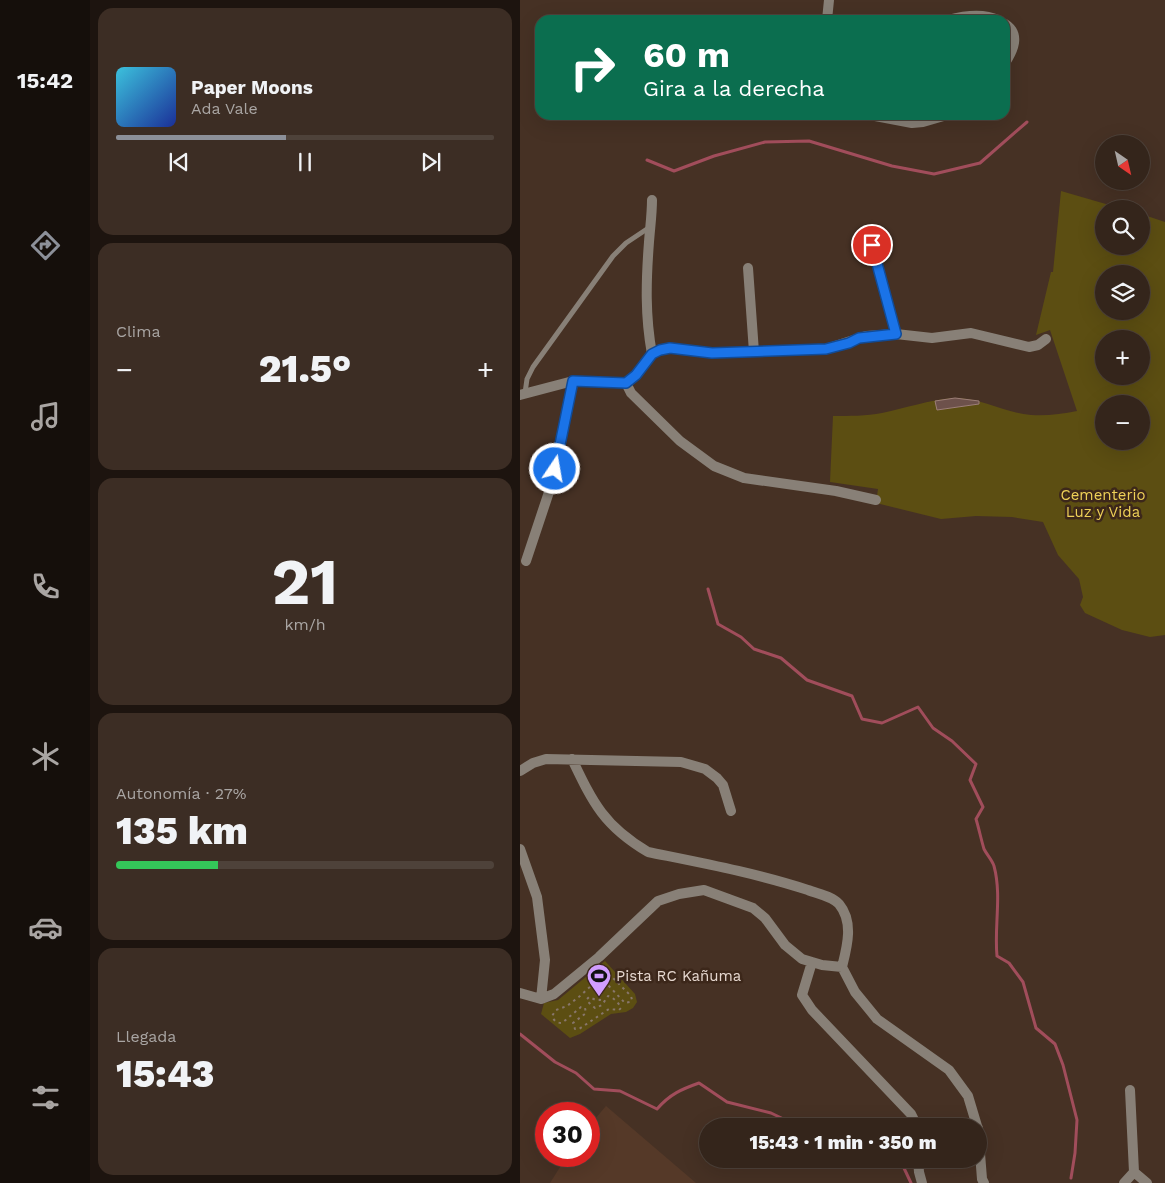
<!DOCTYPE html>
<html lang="es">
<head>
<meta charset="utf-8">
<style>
  :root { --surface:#34251b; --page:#3c2d24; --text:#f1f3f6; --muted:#a9a5a3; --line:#4e423a; --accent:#8c9099 }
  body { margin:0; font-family:"Work Sans",sans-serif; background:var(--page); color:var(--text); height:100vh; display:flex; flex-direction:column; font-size:19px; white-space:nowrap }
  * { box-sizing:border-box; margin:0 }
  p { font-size:16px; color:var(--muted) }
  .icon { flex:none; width:28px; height:28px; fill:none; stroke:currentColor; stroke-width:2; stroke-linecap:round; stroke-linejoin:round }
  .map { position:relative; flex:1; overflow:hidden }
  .sheet { display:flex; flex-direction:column; gap:8px; padding:8px; background:#1d140f; width:430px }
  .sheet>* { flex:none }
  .hud { position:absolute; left:15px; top:15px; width:475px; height:105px; border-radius:15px; box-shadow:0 5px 20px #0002,0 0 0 1px var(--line); background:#0b6e4f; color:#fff; overflow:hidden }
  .needle { width:32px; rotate:146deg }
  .buttons { position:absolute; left:575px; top:135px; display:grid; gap:10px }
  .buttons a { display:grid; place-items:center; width:55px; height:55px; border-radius:50%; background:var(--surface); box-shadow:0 5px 20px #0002,0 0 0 1px var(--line); font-size:25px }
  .speed { position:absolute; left:15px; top:1102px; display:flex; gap:10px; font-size:25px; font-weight:700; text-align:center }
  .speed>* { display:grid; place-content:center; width:65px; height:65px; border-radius:50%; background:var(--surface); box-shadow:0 5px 20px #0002,0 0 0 1px var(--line); line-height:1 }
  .speed .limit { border:8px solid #d22; background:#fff; color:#111 }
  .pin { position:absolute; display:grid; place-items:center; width:42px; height:42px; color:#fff; margin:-21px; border:2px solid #fff; border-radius:50%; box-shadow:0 1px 5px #0007 }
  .me { position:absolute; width:55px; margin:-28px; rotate:12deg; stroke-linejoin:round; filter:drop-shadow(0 0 4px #0008) }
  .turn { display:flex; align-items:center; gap:18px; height:105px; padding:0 25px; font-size:22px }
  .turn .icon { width:65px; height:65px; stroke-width:2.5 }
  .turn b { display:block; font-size:35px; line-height:42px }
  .big { font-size:38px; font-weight:800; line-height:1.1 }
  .sheet .widget { flex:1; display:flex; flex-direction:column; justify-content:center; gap:8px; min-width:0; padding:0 18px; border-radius:15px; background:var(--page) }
  .sheet .dial { align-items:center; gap:0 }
  .dial b { font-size:65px; line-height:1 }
  .song { display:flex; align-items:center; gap:15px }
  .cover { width:60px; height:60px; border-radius:8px; background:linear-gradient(135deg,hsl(190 70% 55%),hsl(230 70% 35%)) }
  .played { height:5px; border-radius:2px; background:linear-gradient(90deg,var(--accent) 45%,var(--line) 45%) }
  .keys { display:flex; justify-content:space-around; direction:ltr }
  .heat { display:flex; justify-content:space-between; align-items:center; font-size:28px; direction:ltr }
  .charge { height:8px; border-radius:4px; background:linear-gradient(90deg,#34c759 27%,var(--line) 0) }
  .trip { position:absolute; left:179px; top:1118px; width:288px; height:50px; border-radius:25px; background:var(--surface); box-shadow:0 5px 20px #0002,0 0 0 1px var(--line); font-weight:800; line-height:50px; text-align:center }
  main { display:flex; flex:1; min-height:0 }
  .tabs { display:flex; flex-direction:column; width:90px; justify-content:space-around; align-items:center; background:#150f0b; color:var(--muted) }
  .tabs .icon { width:35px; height:35px }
  .tabs .on { color:var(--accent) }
  .tabs b { font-size:22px; color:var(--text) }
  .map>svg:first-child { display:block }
  .built { fill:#553928 }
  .green { fill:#5c4e12; fill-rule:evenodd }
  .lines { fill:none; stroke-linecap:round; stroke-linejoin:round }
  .stream { stroke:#a14d5b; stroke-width:3 }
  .building { fill:#6d514b; stroke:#9c7e78 }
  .path { stroke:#88766b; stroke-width:2; stroke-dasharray:2.5 4; stroke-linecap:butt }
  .lane { stroke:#888077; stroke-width:5 }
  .street { stroke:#888077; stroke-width:10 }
  .route-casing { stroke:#114b97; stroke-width:12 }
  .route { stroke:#1a73e8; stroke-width:9 }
  .labels { text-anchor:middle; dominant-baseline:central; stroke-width:5; stroke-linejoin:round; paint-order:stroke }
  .park-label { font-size:15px; fill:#eed057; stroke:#3c271a }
  .poi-label { font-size:15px; fill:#e6d8d0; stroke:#3c271a; text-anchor:start }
</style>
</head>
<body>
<main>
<nav class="tabs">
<b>15:42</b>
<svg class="icon on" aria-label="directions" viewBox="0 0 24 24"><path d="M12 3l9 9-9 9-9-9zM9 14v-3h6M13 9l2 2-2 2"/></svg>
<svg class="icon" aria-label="music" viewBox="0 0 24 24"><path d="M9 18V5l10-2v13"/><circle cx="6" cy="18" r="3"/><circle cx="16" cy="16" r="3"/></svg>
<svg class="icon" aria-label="phone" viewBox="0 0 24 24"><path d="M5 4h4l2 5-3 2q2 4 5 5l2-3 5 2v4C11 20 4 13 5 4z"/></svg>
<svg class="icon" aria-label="climate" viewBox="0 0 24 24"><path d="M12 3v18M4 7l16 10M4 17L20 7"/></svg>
<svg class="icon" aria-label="car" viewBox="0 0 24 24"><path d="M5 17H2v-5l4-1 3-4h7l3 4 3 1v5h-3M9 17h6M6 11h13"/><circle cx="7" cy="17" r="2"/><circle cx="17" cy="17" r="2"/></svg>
<svg class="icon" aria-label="filters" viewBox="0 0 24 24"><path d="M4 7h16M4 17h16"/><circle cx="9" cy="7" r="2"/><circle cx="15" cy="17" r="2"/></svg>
</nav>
<section class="sheet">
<div class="widget">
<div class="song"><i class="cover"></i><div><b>Paper Moons</b><p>Ada Vale</p></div></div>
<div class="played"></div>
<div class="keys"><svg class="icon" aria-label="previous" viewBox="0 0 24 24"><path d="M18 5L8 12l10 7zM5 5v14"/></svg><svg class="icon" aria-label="pause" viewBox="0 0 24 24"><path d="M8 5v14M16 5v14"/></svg><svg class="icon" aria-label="next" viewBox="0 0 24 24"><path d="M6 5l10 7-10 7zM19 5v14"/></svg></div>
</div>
<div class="widget"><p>Clima</p>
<div class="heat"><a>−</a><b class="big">21.5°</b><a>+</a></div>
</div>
<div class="widget dial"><b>21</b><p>km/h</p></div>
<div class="widget"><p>Autonomía · 27%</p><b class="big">135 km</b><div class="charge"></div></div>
<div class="widget"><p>Llegada</p><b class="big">15:43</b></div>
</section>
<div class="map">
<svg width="645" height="1183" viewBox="0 0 645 1183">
  <rect width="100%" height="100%" fill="#463124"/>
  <path class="built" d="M 86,1106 L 176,1183 L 30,1183 L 47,1156 L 69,1156 L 69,1126 Z"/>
  <path class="green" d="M 541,191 L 603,209 L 584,209 L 584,246 L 621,246 L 621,214 L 645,222 L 645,635 L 630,637 L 602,630 L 565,613 L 560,605 L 563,597 L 559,579 L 538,555 L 523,522 L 492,517 L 456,516 L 421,519 L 356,503 L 358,489 L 310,482 L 313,416 C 330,416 346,416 362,413 C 386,408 409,400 433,398 C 460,397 485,413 511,415 C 527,416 542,414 557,411 L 530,330 L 516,335 L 531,272 L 533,272 ZM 584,274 L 621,274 L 621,311 L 584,311 ZM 584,339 L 621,339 L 621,376 L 584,376 ZM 584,404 L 621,404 L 621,441 L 584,441 Z
    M 85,961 L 115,994 L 117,1002 L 113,1008 L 106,1012 L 91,1014 L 60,1034 L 50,1038 L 21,1014 L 24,1003 L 38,1000 Z"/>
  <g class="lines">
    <path class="stream" d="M 127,160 L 154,171 L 194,156 L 245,142 L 289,141 L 372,166 L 414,174 L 460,163 L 507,122
      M 188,589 L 198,624 L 221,637 L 234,649 L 261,658 L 287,680 L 332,696 L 342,719 L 362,723 L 398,707 L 413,728 L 432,741 L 456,764 L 450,780 L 463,807 L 456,819 C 459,829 461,839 464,849 C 467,855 472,860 474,866 C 482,896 474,926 477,956 L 489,963 L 503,982 L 516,1028 L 535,1044 L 543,1065 L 557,1120 L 555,1153 L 551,1178
      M 0,1034 L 35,1062 L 56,1073 L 74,1089 L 100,1091 L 137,1109 C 150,1094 162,1089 179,1083 L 207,1102 L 251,1113 L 278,1126
      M 348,1159 L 383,1166 L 391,1183"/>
  </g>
  <path class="building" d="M 435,398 L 459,401 L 459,404 L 417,410 L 415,401 Z"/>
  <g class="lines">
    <path class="path" d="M 83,971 L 87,972 L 111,996 L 112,1000 L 110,1002 L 105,1003 L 87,984 L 84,982 L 82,985 L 80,1000 L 76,1000 L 69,997 L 67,999 L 67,1001 L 75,1008 L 82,1005 L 88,996 C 93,997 99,1003 101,1008 L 99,1010 L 89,1009 L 59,1029 L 55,1029 L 53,1023 L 66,1013 L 65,1008 L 61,1007 L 42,1023 C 37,1023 34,1021 32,1016 L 36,1010 L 47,1006 L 60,996 L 72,985 Z"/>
    <path class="lane" d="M 5,393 L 7,379 L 13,367 L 93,256 L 106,243 L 130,227"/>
    <path class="street" d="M 307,20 L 309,0
      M 428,20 C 443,16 463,13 478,20
      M 485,24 C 501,34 493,51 485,63
      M 350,115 L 392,123 L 403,122 L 427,115
      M 132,200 C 132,214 130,228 129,242 C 126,281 125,316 132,354
      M 352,245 L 376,334
      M 228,268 L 234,352
      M 106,383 L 111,393 L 160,441 L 194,466 L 224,478 L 316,491 L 356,500
      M 0,395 L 53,381 L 106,383 L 116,375 L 132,354 L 140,350 L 150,348 L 191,353 L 306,349 L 346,336 L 376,334 L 412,338 L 451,333 L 509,347 L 518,345 L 526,339
      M 6,561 L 31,486 L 53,381
      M 52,759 C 73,803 84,826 128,852 C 182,863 236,873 288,890 C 298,894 312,896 319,904 C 334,922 327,947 322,967 L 335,992 L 357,1019 L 429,1070 L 448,1096 L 457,1126
      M 0,771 L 13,763 L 26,759 L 161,762 L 185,769 L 197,778 L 203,785 L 211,811
      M 0,849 L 17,897 L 25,960 L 21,999
      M 292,962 L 282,995 L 292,1010 L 391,1114 L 397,1126
      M 0,993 L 21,999 L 34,994 L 79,957 L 138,901 L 159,894 L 184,890 L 233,908 L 245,918 L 265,945 L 282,959 L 302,965 L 322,967
      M 458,1128 L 462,1179 L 464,1183
      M 398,1159 L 399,1172 L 402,1183
      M 614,1172 L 627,1183
      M 604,1183 L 614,1172 L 610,1090"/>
  </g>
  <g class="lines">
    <defs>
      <path id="route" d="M 35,469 L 53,381 L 106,383 L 116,375 L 132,354 L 140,350 L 150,348 L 192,353 L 306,349 L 329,343 L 339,338 L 376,334 L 352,245"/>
    </defs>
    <use href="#route" class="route-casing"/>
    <use href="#route" class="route"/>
  </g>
  <defs>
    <symbol id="stadium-pin" viewBox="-11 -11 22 30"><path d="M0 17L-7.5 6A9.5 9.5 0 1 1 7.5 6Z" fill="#d19dfe" stroke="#3c271a"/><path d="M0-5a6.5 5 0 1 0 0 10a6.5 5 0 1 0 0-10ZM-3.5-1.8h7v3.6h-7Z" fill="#111"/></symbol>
  </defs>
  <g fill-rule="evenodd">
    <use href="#stadium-pin" x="65" y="962" width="28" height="38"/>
  </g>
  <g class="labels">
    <g class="park-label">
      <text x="583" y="495">Cementerio<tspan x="583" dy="17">Luz y Vida</tspan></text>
    </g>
    <g class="poi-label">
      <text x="96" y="976">Pista RC Kañuma</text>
    </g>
  </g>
</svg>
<div class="buttons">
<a><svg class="needle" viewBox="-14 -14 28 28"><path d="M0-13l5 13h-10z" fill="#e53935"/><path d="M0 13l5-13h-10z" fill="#a9a5a3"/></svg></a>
<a><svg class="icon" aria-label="search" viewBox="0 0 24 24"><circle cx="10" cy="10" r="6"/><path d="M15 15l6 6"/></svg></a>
<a><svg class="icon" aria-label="layers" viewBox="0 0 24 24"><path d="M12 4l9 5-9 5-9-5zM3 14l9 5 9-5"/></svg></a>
<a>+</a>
<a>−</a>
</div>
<div class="speed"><div class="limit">30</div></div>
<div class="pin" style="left:352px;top:245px;background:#d93025"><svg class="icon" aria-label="arrive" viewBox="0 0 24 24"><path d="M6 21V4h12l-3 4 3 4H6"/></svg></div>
<svg class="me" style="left:35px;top:469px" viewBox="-20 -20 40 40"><circle r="17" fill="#1a73e8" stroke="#fff" stroke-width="3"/><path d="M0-11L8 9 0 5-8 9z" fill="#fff"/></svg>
<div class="trip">15:43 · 1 min · 350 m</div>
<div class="hud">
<div class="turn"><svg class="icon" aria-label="right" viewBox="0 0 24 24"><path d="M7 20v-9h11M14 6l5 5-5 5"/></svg><div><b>60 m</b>Gira a la derecha</div></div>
</div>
</div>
</main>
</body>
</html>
